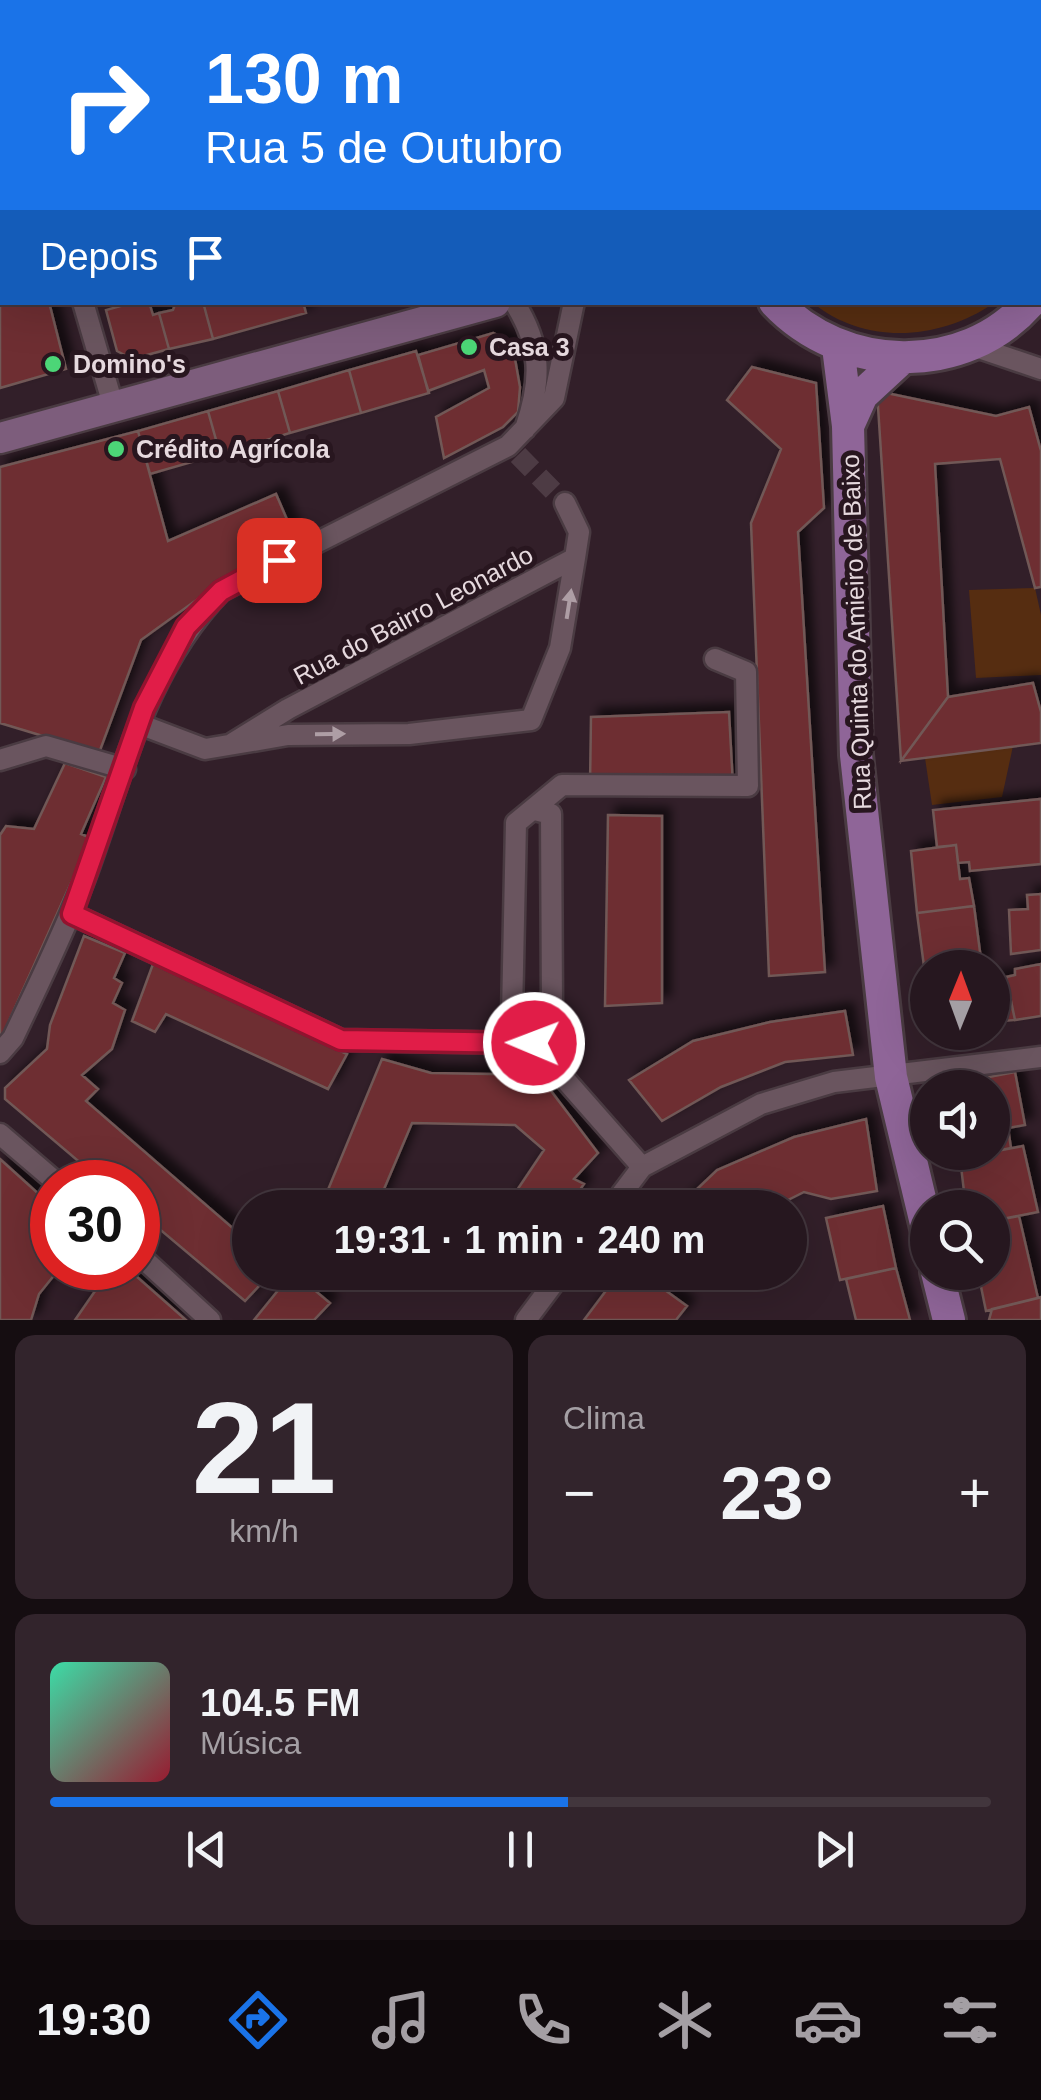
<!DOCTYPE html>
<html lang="pt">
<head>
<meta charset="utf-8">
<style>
  :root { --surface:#26171f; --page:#32242c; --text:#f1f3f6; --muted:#a49fa4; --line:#42363d; --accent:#1a73e8 }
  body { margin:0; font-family:Helvetica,sans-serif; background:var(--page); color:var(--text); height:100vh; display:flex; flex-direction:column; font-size:38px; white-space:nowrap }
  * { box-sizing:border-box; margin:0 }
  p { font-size:32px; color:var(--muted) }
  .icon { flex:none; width:55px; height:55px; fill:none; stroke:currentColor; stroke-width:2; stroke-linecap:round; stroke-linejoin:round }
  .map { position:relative; height:1320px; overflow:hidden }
  .side { display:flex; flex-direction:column; gap:15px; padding:15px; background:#150d11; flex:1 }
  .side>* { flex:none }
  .hud { position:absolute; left:0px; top:0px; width:1042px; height:305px; box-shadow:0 10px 40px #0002,0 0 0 2px var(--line); background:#1a73e8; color:#fff; overflow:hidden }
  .needle { width:65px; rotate:1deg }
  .buttons { position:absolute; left:910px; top:950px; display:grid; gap:20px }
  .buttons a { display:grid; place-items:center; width:100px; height:100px; border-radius:50%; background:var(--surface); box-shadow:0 10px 40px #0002,0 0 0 2px var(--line); font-size:50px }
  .speed { position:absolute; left:30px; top:1160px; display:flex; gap:20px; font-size:50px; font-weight:700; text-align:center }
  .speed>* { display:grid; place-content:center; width:130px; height:130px; border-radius:50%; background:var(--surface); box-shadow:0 10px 40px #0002,0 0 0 2px var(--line); line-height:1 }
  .speed .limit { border:15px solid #d22; background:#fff; color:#111 }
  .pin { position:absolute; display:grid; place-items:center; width:85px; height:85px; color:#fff; margin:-42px; border-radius:20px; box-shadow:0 5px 15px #0006 }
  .me { position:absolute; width:110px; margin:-55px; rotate:271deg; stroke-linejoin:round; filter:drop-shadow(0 0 8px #0008) }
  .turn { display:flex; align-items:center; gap:35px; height:210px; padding:0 40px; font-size:45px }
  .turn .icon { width:130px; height:130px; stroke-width:2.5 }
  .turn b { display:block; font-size:70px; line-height:85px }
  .then { display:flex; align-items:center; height:95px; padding:0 40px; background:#0003; gap:20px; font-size:38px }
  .big { font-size:75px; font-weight:600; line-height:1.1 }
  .side .tile { flex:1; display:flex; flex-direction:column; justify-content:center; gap:15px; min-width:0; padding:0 35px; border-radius:20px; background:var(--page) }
  .side .dial { align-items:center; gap:0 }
  .dial b { font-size:130px; line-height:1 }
  .song { display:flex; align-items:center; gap:30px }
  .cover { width:120px; height:120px; border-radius:15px; background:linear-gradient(135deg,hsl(160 70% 55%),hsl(350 70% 35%)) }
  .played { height:10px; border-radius:5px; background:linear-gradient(90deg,var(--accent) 55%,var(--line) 55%) }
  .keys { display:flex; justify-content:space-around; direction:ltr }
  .heat { display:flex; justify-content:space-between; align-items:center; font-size:55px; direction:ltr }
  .side .tiles { flex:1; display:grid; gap:15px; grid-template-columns:1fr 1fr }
  .tile:last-child { grid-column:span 2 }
  .trip { position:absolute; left:232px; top:1190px; width:575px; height:100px; border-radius:50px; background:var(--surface); box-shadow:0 10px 40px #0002,0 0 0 2px var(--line); font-weight:600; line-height:100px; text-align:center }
  .tab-bar { display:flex; height:160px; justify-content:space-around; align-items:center; background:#0f090c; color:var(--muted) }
  .tab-bar .icon { width:70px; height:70px }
  .tab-bar .current { color:var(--accent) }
  .tab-bar b { font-size:45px; color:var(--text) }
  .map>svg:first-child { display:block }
  .green { fill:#562d11 }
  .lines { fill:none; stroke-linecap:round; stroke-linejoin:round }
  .stream { stroke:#4b4a82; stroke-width:8 }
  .building { fill:#6e2e30; stroke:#715857; stroke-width:2.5; filter:url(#shadow) }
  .street-tunnel { stroke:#4d3b44; stroke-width:20; stroke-dasharray:20 10; stroke-linecap:butt }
  .street-casing { stroke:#4a3b42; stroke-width:25 }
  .secondary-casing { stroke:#4a3b42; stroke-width:35 }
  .primary-casing { stroke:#4a3b42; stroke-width:38 }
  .street { stroke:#6a555f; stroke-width:20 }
  .secondary { stroke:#7d5d7c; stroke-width:30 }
  .primary { stroke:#8f6598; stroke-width:32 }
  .oneway { fill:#ae9ea5 }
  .route-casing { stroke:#92132f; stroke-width:25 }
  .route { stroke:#e11d48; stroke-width:18 }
  .poi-dot { fill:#4cd677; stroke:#28161f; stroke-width:4 }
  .labels { text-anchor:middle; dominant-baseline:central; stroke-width:10; stroke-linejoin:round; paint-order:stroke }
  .poi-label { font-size:25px; font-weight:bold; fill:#e6d9de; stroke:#28161f; text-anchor:start }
  .street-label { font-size:25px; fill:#e6d9de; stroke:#28161f }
</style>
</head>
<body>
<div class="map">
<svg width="1041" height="1320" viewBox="0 0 1041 1320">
  <defs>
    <filter id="shadow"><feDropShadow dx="8" dy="-8" stdDeviation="5" flood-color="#0009"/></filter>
  </defs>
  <rect width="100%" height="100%" fill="#321f29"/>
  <path class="green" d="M 60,0 L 578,0 L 578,2 L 59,2 Z
    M 813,303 L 994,303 C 940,340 866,346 813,303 Z
    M 1035,588 L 1041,615 L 1041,675 L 976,678 L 969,590 Z
    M 1013,746 L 1002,797 L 932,805 L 925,758 Z"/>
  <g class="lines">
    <path class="stream" d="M 993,2 L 993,0"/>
  </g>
  <path class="building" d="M 0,58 L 2,58 L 2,206 L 0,205 Z
    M 0,260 L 2,302 L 49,302 L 66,369 L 0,388 Z
    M 135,302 L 149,302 L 153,315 L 159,313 L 169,349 L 132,359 L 117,351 L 106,310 Z
    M 176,302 L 203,302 L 213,339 L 169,349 L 159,313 L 173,310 Z
    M 203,302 L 303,302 L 306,313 L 213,339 Z
    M 493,333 L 512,342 L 520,387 L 518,412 L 503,427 L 444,458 L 436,417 L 489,388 L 484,370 L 428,391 L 418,355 Z
    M 416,351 L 429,393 L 361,413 L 349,370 Z
    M 752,367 L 816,383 L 824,508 L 798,532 L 825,972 L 769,976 L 751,523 L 781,449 L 727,400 Z
    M 349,370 L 361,413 L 290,433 L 278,391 Z
    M 278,391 L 290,433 L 220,454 L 208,411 Z
    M 877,391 L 996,416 L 1029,407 L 1041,451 L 1041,587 L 1035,588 L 1000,459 L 935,464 L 948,697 L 901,761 Z
    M 208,411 L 220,454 L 150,474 L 138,431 Z
    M 138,431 L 168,541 L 276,494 L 292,531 L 141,640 L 99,753 L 0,723 L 0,467 Z
    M 1033,683 L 1041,712 L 1041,743 L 901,761 L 948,697 Z
    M 729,712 L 733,786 L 590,785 L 591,717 Z
    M 65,763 L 106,777 L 81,834 L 91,838 L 0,1041 L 0,835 L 6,826 L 34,829 Z
    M 1041,799 L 1041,864 L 970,871 L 969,862 L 958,863 L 956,845 L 937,847 L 933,810 Z
    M 608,815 L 662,816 L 662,1003 L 605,1006 Z
    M 956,845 L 960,879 L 969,878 L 974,906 L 917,913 L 911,851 Z
    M 1041,894 L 1041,950 L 1011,954 L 1009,910 L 1028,909 L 1027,895 Z
    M 974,906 L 982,967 L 928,968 L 925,974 L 917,913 Z
    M 84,936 L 125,953 L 114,978 L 122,983 L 113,1003 L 125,1010 L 112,1049 L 82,1075 L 98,1089 L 86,1101 L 250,1243 L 250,1272 L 272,1272 L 245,1301 L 138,1211 L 138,1182 L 103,1182 L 5,1099 L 5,1088 L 47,1049 L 50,1025 Z
    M 153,964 L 347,1054 L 328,1089 L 166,1014 L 155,1032 L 132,1021 Z
    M 1041,964 L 1041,1016 L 1015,1020 L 1006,977 L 1015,975 L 1015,969 Z
    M 1006,977 L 1015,1020 L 992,1022 L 992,978 Z
    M 845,1011 L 853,1055 L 785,1062 L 721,1087 L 662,1121 L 629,1080 L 693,1041 L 770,1022 Z
    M 991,1032 L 948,1042 L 931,1032 Z
    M 382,1059 L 431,1073 L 539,1075 L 598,1153 L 574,1179 L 584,1184 L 567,1208 L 505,1208 L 544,1150 L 515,1125 L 412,1123 L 376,1208 L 339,1208 L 325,1197 Z
    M 1015,1072 L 1025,1125 L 1008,1128 L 1011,1148 L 992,1152 L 992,1088 L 942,1086 Z
    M 866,1119 L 877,1191 L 831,1199 L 804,1192 L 772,1208 L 677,1208 L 717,1170 L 794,1137 Z
    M 1023,1146 L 1038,1212 L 992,1221 L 992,1208 L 966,1208 L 960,1158 Z
    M 0,1159 L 52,1206 L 52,1268 L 60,1268 L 39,1294 L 31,1320 L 0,1320 Z
    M 883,1206 L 896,1268 L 840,1280 L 826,1218 Z
    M 1019,1216 L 1038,1298 L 986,1311 L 978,1272 L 992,1272 L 992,1221 Z
    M 111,1268 L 127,1268 L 186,1320 L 75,1320 Z
    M 896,1268 L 910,1320 L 856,1320 L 846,1279 Z
    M 293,1272 L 330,1303 L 314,1320 L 254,1320 Z
    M 487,1272 L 521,1272 L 509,1290 Z
    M 620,1272 L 640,1272 L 687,1306 L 676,1320 L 584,1320 Z
    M 1041,1297 L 1041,1320 L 989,1320 L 992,1309 Z"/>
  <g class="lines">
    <path class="street-tunnel" d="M 518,455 L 565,503"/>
    <defs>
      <path id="street" d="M 612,0 L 613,2
        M 0,232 L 2,233
        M 83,302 L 113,405
        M 514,302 C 542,346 542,380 525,429
        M 970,345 L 1041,369
        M 565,503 L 579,532 L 575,558
        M 139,724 L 205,749 L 288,735 L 409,734 L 531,720 L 560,648 L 575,558 L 288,709 L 233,743
        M 0,760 L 46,746 L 125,769
        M 535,810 L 551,814 L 552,1009 L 533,1043 L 512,1015 L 516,823 L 562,785 L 748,786 L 746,672 L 715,659
        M 72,914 L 341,1040 L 533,1043 L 642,1167
        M 0,1053 L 13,1038 C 38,985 64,933 85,878 C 123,776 144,671 221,591 L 508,446 L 554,398 L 574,302
        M 0,1134 L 56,1182
        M 611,1208 L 642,1167 L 761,1104 L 834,1082 L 1041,1057
        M 138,1254 L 210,1320
        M 526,1320 L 562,1272"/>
      <path id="secondary" d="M 1040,15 L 1041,15
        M 0,438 L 495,302"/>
      <path id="primary" d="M 875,0 L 878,2
        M 811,2 L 811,0
        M 1040,80 L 1041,82
        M 775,302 C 842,373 964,378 1030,302
        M 838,347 L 848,426 L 856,755 L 891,1077 L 928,1232
        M 848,426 L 862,395 L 901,359
        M 937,1272 L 949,1320"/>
    </defs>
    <use href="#street" class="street-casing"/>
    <use href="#secondary" class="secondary-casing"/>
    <use href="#primary" class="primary-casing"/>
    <use href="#street" class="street"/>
    <use href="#secondary" class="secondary"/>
    <use href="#primary" class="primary"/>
  </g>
  <defs><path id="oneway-solid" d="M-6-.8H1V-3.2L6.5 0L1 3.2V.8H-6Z" transform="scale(2.5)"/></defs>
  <g class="oneway">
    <use href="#oneway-solid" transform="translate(569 604) rotate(-81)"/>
    <use href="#oneway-solid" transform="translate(330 734) rotate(-1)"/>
  </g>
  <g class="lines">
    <defs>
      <path id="route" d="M 279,560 L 221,591 L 186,627 L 144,708 L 72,914 L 341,1040 L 534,1043"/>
    </defs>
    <use href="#route" class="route-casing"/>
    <use href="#route" class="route"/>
  </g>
  <g class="poi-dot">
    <circle cx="469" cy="347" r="10"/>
    <circle cx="53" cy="364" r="10"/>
    <circle cx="116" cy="449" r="10"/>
  </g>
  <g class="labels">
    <g class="poi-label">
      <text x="489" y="347">Casa 3</text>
      <text x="73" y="364">Domino's</text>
      <text x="136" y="449">Crédito Agrícola</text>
    </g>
    <g class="street-label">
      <text transform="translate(413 615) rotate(-28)">Rua do Bairro Leonardo</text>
      <text transform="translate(856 632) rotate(-92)">Rua Quinta do Amieiro de Baixo</text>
    </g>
  </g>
</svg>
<div class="buttons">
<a><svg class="needle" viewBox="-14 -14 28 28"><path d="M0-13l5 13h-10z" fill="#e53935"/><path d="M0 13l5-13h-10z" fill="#a49fa4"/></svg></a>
<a><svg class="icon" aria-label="sound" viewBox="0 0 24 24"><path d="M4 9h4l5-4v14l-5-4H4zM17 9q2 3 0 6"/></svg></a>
<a><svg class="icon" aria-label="search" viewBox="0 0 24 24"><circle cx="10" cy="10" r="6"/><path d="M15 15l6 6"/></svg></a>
</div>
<div class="speed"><div class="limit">30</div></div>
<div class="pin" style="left:279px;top:560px;background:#d93025"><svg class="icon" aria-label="arrive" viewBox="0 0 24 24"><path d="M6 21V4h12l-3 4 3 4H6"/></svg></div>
<svg class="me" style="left:534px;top:1043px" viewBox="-20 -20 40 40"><circle r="17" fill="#e11d48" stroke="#fff" stroke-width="3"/><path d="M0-11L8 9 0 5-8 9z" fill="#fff"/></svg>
<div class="trip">19:31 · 1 min · 240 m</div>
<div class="hud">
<div class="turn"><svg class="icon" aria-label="right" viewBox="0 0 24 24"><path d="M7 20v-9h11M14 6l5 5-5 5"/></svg><div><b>130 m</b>Rua 5 de Outubro</div></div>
<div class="then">Depois<svg class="icon" aria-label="arrive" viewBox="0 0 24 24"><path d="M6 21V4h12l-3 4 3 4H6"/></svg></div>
</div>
</div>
<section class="side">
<div class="tiles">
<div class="tile dial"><b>21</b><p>km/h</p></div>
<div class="tile"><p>Clima</p>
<div class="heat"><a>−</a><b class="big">23°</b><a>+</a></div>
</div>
<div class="tile">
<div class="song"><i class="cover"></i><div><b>104.5 FM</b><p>Música</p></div></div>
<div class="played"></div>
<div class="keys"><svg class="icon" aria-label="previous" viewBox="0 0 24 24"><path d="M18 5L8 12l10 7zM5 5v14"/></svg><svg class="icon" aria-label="pause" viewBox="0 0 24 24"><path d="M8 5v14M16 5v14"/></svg><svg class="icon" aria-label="next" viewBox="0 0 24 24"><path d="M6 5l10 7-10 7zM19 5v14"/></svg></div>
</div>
</div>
</section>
<nav class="tab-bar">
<b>19:30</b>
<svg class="icon current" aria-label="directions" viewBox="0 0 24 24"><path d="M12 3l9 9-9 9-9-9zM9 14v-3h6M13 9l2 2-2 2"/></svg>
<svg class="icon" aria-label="music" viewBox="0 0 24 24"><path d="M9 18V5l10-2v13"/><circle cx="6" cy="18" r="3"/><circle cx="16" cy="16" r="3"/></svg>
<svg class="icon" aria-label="phone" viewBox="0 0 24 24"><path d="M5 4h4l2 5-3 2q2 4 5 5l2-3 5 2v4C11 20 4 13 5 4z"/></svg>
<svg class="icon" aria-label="climate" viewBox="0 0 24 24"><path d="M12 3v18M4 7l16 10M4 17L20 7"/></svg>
<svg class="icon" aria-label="car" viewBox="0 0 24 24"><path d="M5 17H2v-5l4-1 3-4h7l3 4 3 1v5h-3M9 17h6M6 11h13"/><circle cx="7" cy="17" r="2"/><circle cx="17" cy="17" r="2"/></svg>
<svg class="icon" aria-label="filters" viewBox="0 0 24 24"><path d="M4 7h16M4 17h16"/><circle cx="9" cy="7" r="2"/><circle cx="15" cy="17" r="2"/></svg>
</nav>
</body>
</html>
